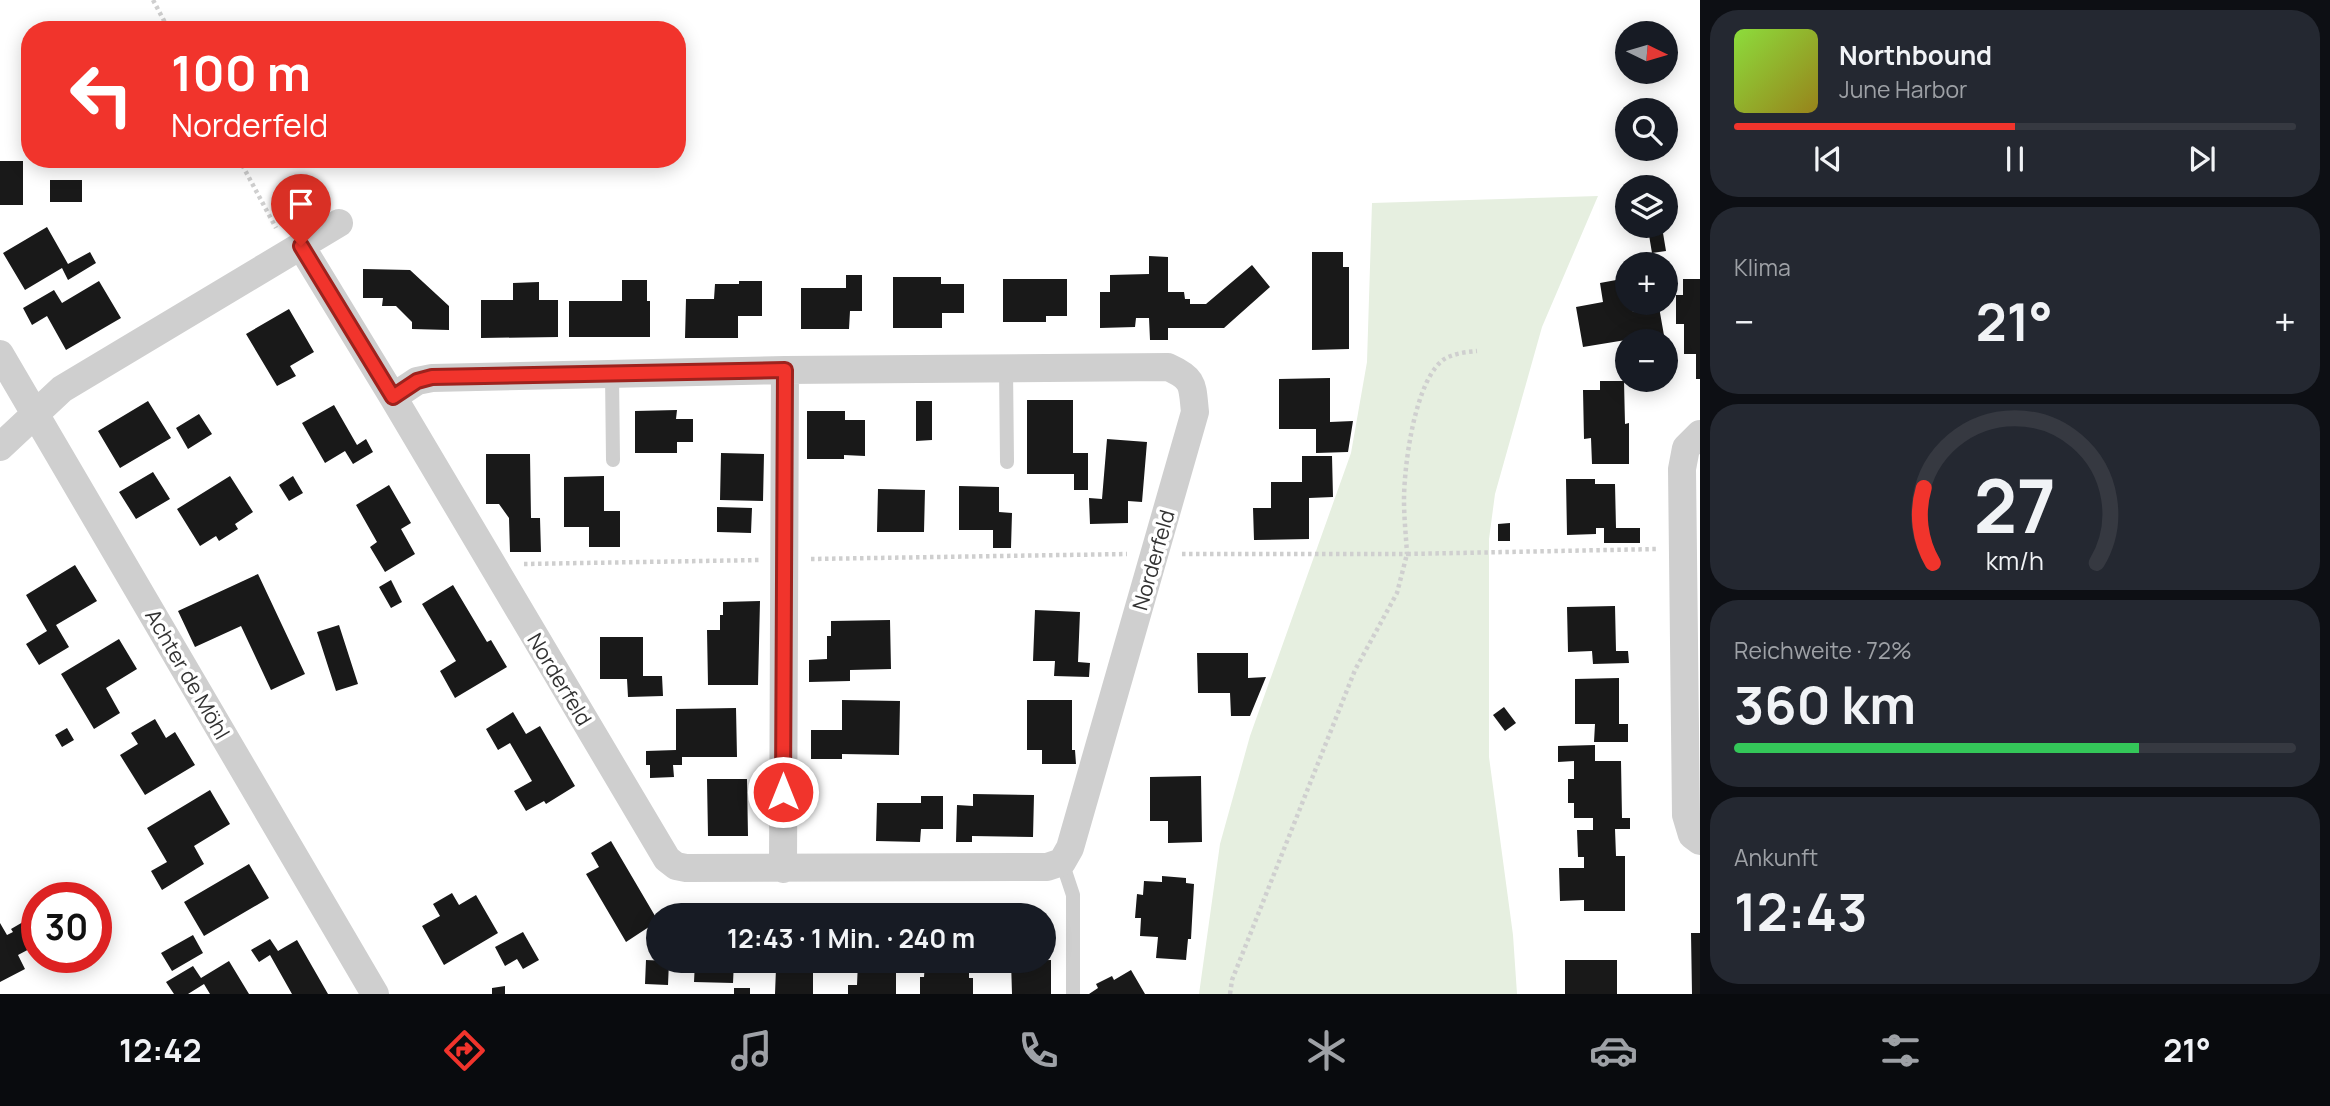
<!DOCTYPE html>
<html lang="de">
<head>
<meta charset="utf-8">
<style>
  :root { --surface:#171b24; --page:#242831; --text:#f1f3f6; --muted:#9ea1a6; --line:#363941; --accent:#f1342c }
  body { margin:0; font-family:Manrope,sans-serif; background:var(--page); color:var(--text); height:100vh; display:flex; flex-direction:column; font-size:26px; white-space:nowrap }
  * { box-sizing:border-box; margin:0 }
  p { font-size:23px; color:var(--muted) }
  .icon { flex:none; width:38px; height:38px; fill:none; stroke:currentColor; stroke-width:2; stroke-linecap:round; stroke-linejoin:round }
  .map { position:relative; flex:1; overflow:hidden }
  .details { display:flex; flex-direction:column; gap:10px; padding:10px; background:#0d0f14; width:630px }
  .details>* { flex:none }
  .guide { position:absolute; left:21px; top:21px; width:665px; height:147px; border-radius:28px; box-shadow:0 4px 18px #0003; background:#f1342c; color:#fff; overflow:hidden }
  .needle { width:46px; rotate:95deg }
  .buttons { position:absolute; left:1615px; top:21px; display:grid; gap:14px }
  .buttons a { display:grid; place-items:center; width:63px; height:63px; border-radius:50%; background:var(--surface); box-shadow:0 4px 18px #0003; font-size:35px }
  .speed { position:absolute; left:21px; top:882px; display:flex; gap:14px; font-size:35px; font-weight:700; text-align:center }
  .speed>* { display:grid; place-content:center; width:91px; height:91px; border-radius:50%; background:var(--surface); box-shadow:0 4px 18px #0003; line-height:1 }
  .speed .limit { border:10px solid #d22; background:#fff; color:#111 }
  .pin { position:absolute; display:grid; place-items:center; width:60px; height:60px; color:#fff; margin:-72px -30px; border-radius:50% 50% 50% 0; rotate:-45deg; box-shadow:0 0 7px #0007 }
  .pin .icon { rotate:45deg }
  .me { position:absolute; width:77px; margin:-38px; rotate:0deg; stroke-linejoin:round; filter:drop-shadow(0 0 5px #0008) }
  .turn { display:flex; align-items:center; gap:24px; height:147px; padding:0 35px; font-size:32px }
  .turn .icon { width:91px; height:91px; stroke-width:2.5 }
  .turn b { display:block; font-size:49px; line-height:60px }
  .big { font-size:52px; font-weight:700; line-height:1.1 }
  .details .card { flex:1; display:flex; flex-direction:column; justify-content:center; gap:10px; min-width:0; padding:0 24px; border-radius:28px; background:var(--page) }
  .details .dial { align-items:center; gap:0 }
  .dial svg { height:182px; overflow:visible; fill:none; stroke:var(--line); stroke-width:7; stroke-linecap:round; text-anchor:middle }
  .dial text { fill:var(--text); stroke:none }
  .song { display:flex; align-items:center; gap:21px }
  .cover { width:84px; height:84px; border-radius:10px; background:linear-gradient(135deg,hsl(90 70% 55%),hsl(50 70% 35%)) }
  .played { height:7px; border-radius:4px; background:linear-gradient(90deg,var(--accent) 50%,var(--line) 50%) }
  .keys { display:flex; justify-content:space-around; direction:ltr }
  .heat { display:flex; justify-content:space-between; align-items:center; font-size:38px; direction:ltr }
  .charge { height:10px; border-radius:5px; background:linear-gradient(90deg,#34c759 72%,var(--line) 0) }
  .trip { position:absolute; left:646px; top:903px; width:410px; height:70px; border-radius:35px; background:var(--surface); box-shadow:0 4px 18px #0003; font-weight:700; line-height:70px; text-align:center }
  .tabs { display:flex; height:112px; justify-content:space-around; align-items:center; background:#090b0e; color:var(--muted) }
  .tabs .icon { width:49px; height:49px }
  .tabs .active { color:var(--accent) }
  .tabs b { font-size:32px; color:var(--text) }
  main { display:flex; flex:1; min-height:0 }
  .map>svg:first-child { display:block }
  .green { fill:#e6efe0 }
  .building { fill:#191919 }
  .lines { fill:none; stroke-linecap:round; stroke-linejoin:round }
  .path { stroke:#cfcfcf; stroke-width:4.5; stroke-dasharray:3.5 3.5; stroke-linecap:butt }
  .lane { stroke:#cfcfcf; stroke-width:14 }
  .street { stroke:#cfcfcf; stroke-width:28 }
  .route-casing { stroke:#9d221d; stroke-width:18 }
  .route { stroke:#f1342c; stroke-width:12 }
  .labels { text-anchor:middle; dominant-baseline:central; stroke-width:7; stroke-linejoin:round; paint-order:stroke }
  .street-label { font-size:21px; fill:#323232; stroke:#fff }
</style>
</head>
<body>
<main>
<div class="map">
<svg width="1700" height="994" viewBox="0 0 1700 994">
  <rect width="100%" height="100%" fill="#fff"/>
  <path class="green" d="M 1598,196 L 1542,327 L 1495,494 L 1489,539 L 1489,757 L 1513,935 L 1517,994 L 1199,994 L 1220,844 L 1250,736 L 1351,453 L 1367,362 L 1372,203 Z"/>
  <path class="building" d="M 0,161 L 23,161 L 23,205 L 0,205 Z
    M 50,180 L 82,180 L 82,202 L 50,202 Z
    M 47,227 L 68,264 L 90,252 L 96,263 L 68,280 L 62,268 L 25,290 L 3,253 Z
    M 1663,233 L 1666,251 L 1652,253 L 1649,235 Z
    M 1312,252 L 1343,252 L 1343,267 L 1349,267 L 1349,349 L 1312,350 Z
    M 1149,256 L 1168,257 L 1168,292 L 1184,292 L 1185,299 L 1190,299 L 1190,304 L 1206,304 L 1252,265 L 1270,287 L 1224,328 L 1168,328 L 1168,340 L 1150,340 L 1149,318 L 1136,318 L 1135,327 L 1100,328 L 1100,292 L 1110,292 L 1110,275 L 1149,274 Z
    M 363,269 L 410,270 L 449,306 L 449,330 L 412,329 L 412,322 L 396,306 L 382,306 L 383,298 L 363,298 Z
    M 846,275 L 862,275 L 862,311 L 850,311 L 849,329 L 801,329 L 801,288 L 846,288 Z
    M 893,277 L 941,277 L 941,284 L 964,284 L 964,313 L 942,313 L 942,328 L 893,328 Z
    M 1627,278 L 1628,303 L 1631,303 L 1633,312 L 1659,307 L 1665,341 L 1638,341 L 1638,338 L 1583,347 L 1576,307 L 1603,302 L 1600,283 Z
    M 1003,279 L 1067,279 L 1067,316 L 1046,316 L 1046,322 L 1003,322 Z
    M 1683,279 L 1700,279 L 1700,379 L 1696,379 L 1696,354 L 1684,354 L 1684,324 L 1676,324 L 1676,295 L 1683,295 Z
    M 622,280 L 647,280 L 647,301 L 650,301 L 650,337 L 569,337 L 569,301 L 622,301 Z
    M 99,281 L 121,318 L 66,350 L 47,316 L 32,325 L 23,308 L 54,290 L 62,303 Z
    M 739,281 L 762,281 L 762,316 L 738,316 L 738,338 L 685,338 L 686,299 L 714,299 L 715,284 L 739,284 Z
    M 539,282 L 539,300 L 558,300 L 558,337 L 481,338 L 481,300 L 513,300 L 513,283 Z
    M 289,309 L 314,352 L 290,366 L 296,376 L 277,386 L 246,334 Z
    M 1330,378 L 1330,422 L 1353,421 L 1348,452 L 1316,453 L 1316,429 L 1279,429 L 1279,379 Z
    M 1600,381 L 1624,381 L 1625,424 L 1629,423 L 1629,464 L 1592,464 L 1591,438 L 1584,439 L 1583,390 L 1600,390 Z
    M 1027,400 L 1073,400 L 1073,453 L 1088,453 L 1088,490 L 1074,490 L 1074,474 L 1027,474 Z
    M 148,401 L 171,438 L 120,468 L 98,431 Z
    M 916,401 L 932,401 L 932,440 L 916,441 Z
    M 334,405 L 357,445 L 366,439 L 373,452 L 353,464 L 345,451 L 325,463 L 302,423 Z
    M 677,410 L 676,419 L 693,419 L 693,442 L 677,442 L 677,453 L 635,453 L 635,411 Z
    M 807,411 L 845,411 L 845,420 L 865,420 L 865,456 L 844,455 L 844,459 L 807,459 Z
    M 199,414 L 212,434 L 188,449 L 176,428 Z
    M 1107,439 L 1147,442 L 1142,502 L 1128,501 L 1128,523 L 1090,524 L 1089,498 L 1102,499 Z
    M 721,453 L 764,454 L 763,501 L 720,500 Z
    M 486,454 L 530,454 L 531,518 L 540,518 L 541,552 L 510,552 L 509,518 L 499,504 L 486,504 Z
    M 1302,456 L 1332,456 L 1333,497 L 1309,498 L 1309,539 L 1254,540 L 1253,508 L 1271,508 L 1271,482 L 1302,482 Z
    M 153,472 L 170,499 L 136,519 L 119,492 Z
    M 230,476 L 253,512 L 235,524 L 238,529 L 219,541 L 216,536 L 200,546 L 177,509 Z
    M 293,476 L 303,493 L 289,501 L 279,485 Z
    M 604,476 L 604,511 L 620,511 L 620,547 L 589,547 L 589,527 L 564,527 L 564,477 Z
    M 1566,479 L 1595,479 L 1595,484 L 1615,484 L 1616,528 L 1640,528 L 1640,543 L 1604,543 L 1604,528 L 1596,528 L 1596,534 L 1567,535 Z
    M 389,485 L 411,523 L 401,529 L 415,554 L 385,572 L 370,547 L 377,542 L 356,505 Z
    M 959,486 L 999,487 L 999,512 L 1012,513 L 1011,548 L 993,548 L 993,530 L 959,530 Z
    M 878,489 L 925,490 L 924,532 L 877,532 Z
    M 717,507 L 752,508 L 751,533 L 717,532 Z
    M 1510,523 L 1510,541 L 1498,541 L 1498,524 Z
    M 75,565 L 97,601 L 56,625 L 69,647 L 39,665 L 26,644 L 47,631 L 26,595 Z
    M 258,574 L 305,674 L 271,690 L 241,626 L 195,647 L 178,611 Z
    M 391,580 L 402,602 L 391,608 L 379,587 Z
    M 453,585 L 487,642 L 491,640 L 507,667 L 455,698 L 440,671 L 456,661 L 422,604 Z
    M 760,601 L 758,685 L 708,685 L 707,630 L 720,630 L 720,615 L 723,615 L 723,602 Z
    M 1615,606 L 1616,651 L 1628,651 L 1629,663 L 1593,664 L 1592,651 L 1568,652 L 1567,607 Z
    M 1035,610 L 1080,612 L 1078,662 L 1090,663 L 1089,677 L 1054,676 L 1055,661 L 1033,661 Z
    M 890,620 L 891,669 L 850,670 L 850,681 L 809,682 L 809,660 L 827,659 L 827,636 L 831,636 L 831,621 Z
    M 339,625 L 358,684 L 336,691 L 317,632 Z
    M 600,637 L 643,637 L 643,676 L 662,676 L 663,696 L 628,697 L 627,679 L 600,679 Z
    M 119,639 L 137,669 L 106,688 L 120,713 L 94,729 L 61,674 Z
    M 1197,653 L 1248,653 L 1248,678 L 1266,677 L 1250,716 L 1231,716 L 1230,693 L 1198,693 Z
    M 1619,678 L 1619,724 L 1628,724 L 1628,742 L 1594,742 L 1595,724 L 1575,724 L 1575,679 Z
    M 842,700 L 900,701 L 899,755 L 842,754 L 842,759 L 811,759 L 811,730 L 842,730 Z
    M 1027,700 L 1072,700 L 1072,750 L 1075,750 L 1076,764 L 1042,764 L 1042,750 L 1027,750 Z
    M 1504,707 L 1516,723 L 1505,731 L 1493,715 Z
    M 736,708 L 737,757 L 682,757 L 682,765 L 673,765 L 674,777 L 650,778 L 650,765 L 646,765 L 646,751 L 676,750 L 676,709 Z
    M 513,712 L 526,734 L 540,726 L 575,786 L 546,804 L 544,801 L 526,811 L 514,791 L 532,781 L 510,743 L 498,750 L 486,729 Z
    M 155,719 L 166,738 L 175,732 L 195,765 L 145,795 L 120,755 L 138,744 L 131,733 Z
    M 67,728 L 74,740 L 62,747 L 55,735 Z
    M 1595,745 L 1595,761 L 1621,761 L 1622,818 L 1630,818 L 1630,829 L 1615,829 L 1616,856 L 1625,856 L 1625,911 L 1584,911 L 1584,900 L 1560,901 L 1559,868 L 1584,868 L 1584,857 L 1578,857 L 1577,830 L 1593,830 L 1593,818 L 1574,818 L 1574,803 L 1568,803 L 1568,779 L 1574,779 L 1574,761 L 1558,762 L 1558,746 Z
    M 1201,776 L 1202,842 L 1168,843 L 1168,821 L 1150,821 L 1150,777 Z
    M 707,779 L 747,779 L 748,836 L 708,836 Z
    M 210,790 L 230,824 L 194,846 L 204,864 L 162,890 L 151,871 L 167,862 L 147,828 Z
    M 973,794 L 1034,795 L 1033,837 L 972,836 L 972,842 L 956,842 L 957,805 L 973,806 Z
    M 921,796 L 943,796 L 943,829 L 921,829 L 920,842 L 876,841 L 877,803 L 921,803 Z
    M 611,841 L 658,921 L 626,942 L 586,874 L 599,867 L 591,853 Z
    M 249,864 L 269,898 L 204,936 L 184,902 Z
    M 1162,876 L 1186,878 L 1186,883 L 1194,884 L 1191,939 L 1188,939 L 1186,960 L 1156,958 L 1158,937 L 1140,936 L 1141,918 L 1135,918 L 1137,894 L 1143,895 L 1144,881 L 1162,882 Z
    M 452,893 L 459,905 L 476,895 L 498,933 L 444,965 L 422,926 L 440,916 L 433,904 Z
    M 23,922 L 35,946 L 18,955 L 25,969 L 0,982 L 0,923 L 7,935 L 13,932 L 11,929 Z
    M 523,932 L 539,960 L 523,969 L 517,959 L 505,966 L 495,947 Z
    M 1691,933 L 1700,933 L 1700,994 L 1692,994 Z
    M 193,935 L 203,953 L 172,971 L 161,953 Z
    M 270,939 L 278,951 L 297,940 L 328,994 L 292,994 L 270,955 L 259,962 L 251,950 Z
    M 646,960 L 669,961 L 668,985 L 645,984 Z
    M 1051,960 L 1051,994 L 1012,994 L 1011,961 Z
    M 1565,960 L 1617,960 L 1617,994 L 1565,994 Z
    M 229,961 L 249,994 L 210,994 L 204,984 L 188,994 L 174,994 L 166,982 L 193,966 L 201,978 Z
    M 695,961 L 734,961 L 733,983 L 694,982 Z
    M 858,961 L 896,961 L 896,994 L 848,994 L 848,985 L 857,985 Z
    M 940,961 L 969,961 L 969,978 L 973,978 L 973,994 L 920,994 L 920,977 L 924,977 L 925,963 L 940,963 Z
    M 776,968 L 813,968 L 813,994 L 775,994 Z
    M 1131,970 L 1145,994 L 1089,994 L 1098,988 L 1096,984 L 1112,976 L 1114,980 Z
    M 505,986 L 505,994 L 492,994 L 492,988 Z
    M 734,988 L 750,988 L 750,994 L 734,994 Z"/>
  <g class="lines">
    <path class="path" d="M 153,0 L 169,30
      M 239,159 L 276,228
      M 1182,554 L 1407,554 C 1406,536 1404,518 1404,500 C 1404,466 1415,376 1446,358 C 1456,353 1467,352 1477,351
      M 811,559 L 1127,554
      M 524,564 L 760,560
      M 1230,994 L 1232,980 L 1355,670 L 1397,593 L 1407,554 L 1658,549"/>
    <path class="lane" d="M 1006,368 L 1007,462
      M 612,374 L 613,460
      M 1062,862 L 1073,895 L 1073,994"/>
    <path class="street" d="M 301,246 L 393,397 L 667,859 L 676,866 L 686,868 L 1047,867 L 1062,862 L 1070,848 L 1195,412 C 1192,385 1195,379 1168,367 L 785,370 L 432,378 L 417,381 L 393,397
      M 0,354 L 375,994
      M 1700,434 L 1686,448 L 1682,469 L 1686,815 L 1692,835 L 1700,841
      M 0,447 L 62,389 L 339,223
      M 783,869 L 785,370"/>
  </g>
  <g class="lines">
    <defs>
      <path id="route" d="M 301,246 L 393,397 L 417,381 L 432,377 L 785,370 L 783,792"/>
    </defs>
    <use href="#route" class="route-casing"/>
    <use href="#route" class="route"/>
  </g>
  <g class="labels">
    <g class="street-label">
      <text transform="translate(1153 560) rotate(-74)">Norderfeld</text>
      <text transform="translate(188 674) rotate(60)">Achter de Möhl</text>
      <text transform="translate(560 679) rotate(59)">Norderfeld</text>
    </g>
  </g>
</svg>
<div class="buttons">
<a><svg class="needle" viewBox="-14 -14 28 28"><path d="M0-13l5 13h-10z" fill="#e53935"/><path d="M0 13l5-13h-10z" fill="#9ea1a6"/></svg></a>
<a><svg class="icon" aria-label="search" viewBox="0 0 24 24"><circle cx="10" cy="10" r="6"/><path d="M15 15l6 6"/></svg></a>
<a><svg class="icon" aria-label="layers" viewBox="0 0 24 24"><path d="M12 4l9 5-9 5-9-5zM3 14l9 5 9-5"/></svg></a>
<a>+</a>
<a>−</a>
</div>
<div class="speed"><div class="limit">30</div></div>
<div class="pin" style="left:301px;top:246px;background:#d93025"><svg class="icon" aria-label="arrive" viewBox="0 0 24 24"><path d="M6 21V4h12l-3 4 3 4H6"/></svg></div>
<svg class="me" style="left:783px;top:792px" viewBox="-20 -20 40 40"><circle r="17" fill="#f1342c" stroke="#fff" stroke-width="3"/><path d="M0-11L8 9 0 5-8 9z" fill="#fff"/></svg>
<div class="trip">12:43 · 1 Min. · 240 m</div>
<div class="guide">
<div class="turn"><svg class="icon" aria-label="left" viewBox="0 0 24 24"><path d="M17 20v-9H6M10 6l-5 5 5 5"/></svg><div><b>100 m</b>Norderfeld</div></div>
</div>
</div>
<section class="details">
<div class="card">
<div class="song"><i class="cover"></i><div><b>Northbound</b><p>June Harbor</p></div></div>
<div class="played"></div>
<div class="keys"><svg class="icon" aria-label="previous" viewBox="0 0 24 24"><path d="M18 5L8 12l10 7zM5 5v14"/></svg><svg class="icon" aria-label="pause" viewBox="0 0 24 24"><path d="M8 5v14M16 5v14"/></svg><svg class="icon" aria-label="next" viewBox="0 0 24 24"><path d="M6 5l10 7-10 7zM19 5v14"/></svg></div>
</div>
<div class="card"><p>Klima</p>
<div class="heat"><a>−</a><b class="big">21°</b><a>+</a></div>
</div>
<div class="card dial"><svg viewBox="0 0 100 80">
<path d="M14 69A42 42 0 1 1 86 69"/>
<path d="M14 69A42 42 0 0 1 10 36" stroke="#f1342c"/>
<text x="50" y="56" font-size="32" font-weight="700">27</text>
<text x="50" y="72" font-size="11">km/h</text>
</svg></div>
<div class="card"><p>Reichweite · 72%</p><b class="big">360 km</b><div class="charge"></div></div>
<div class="card"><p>Ankunft</p><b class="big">12:43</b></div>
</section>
</main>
<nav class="tabs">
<b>12:42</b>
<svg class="icon active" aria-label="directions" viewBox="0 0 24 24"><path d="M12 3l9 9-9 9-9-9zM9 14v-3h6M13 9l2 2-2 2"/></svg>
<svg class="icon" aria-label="music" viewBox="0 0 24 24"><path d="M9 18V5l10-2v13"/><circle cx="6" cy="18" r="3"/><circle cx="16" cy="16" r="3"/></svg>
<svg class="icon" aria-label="phone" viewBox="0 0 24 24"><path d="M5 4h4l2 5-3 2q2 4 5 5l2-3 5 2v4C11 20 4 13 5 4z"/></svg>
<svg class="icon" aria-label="climate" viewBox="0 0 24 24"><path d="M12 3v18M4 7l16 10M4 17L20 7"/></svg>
<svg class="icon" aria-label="car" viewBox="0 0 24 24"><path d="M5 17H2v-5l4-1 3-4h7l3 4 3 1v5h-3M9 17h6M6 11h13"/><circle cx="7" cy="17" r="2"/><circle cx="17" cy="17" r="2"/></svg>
<svg class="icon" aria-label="filters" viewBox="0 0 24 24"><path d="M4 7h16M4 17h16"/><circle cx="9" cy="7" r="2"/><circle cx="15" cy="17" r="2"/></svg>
<b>21°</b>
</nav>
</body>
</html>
